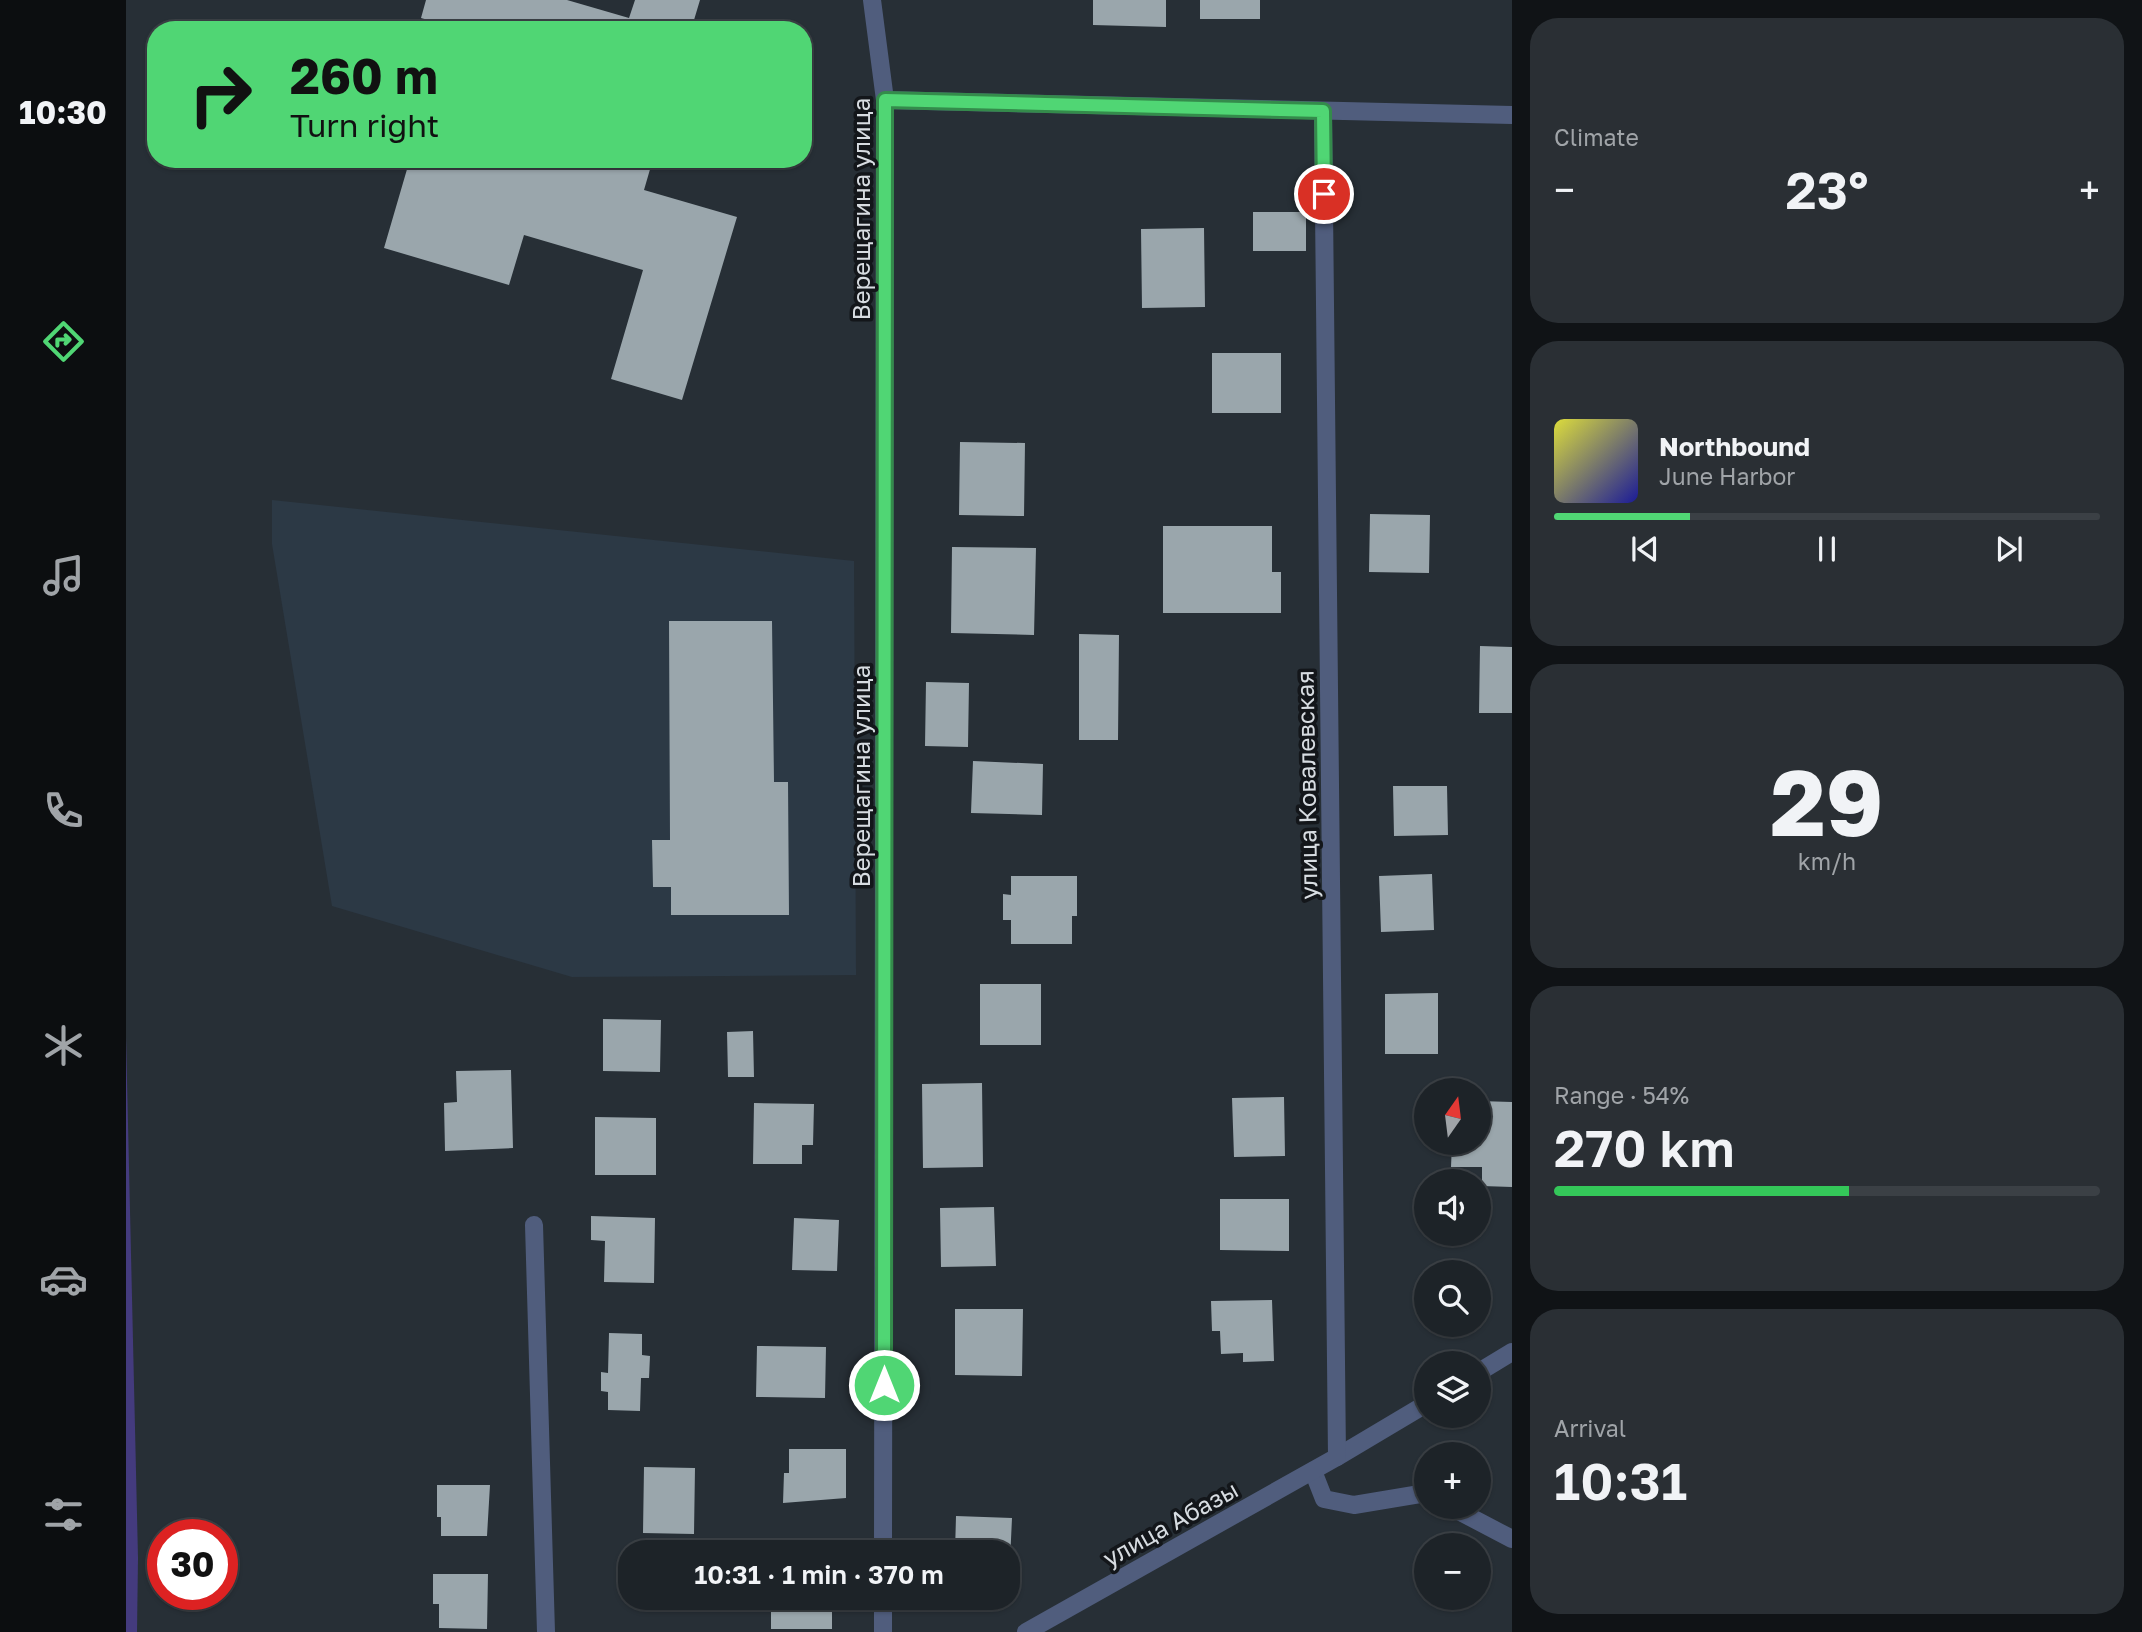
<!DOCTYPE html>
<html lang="en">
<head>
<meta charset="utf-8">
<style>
  :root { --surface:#1d2328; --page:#2a2f34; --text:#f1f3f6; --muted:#a0a4a8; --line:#3b4045; --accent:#50d674 }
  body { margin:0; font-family:"Golos Text",sans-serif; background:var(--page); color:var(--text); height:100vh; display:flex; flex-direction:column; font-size:26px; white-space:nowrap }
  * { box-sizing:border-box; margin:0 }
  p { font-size:23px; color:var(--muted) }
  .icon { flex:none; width:38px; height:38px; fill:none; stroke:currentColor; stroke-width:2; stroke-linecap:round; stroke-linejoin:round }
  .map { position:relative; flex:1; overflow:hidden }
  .details { display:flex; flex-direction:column; gap:18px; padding:18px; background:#101316; width:630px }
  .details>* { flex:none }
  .banner { position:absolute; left:21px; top:21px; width:665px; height:147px; border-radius:28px; box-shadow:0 2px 5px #0004,0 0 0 2px var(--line); background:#50d674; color:#111; overflow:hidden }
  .needle { width:46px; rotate:14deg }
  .tools { position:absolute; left:1288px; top:1078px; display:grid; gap:14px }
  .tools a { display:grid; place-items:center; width:77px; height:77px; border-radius:50%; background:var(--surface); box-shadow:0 2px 5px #0004,0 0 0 2px var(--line); font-size:35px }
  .speed { position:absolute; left:21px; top:1519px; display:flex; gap:14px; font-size:35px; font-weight:700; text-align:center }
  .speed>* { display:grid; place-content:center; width:91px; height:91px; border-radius:50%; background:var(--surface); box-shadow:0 2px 5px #0004,0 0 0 2px var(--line); line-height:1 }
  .speed .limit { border:10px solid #d22; background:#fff; color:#111 }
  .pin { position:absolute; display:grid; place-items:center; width:60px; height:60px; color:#fff; margin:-30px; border:4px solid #fff; border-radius:50%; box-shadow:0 2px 7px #0007 }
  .me { position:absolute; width:77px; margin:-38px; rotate:0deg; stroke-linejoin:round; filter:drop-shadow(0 0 5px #0008) }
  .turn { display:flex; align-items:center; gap:24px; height:147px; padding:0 28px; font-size:32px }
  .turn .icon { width:91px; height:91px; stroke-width:2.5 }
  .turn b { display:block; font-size:49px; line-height:60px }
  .big { font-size:52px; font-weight:600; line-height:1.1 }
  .details .card { flex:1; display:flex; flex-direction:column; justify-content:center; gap:10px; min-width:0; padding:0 24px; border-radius:28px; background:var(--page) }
  .details .dial { align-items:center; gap:0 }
  .dial b { font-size:91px; line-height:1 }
  .song { display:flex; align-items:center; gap:21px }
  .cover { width:84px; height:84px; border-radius:10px; background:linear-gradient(135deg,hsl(60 70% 55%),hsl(240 70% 35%)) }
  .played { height:7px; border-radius:4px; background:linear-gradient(90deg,var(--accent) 25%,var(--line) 25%) }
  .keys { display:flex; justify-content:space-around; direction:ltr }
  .heat { display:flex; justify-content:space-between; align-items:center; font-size:38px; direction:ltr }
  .charge { height:10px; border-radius:5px; background:linear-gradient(90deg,#34c759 54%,var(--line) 0) }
  .trip { position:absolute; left:492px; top:1540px; width:402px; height:70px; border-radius:28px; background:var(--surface); box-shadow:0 2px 5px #0004,0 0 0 2px var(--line); font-weight:600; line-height:70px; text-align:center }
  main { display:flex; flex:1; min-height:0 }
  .menu { display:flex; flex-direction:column; width:126px; justify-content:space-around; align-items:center; background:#0c0e10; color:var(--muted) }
  .menu .icon { width:49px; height:49px }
  .menu .on { color:var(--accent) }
  .menu b { font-size:32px; color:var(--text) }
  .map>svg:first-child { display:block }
  .built { fill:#2c3945 }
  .green { fill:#443b7e }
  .building { fill:#9aa6ac }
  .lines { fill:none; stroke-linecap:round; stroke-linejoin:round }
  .lane { stroke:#505d7d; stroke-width:18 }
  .street { stroke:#505d7d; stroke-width:18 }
  .route-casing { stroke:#348b4b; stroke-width:18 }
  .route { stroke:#50d674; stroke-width:12 }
  .labels { text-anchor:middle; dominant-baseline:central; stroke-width:7; stroke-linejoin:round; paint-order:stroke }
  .street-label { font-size:24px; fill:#d7dce1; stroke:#13161a }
</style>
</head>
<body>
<main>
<nav class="menu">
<b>10:30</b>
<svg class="icon on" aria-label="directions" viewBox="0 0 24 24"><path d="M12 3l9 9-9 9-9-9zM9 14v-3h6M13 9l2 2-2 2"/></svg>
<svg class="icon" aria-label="music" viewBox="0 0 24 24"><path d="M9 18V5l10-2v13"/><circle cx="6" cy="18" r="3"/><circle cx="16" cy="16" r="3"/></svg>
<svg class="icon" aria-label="phone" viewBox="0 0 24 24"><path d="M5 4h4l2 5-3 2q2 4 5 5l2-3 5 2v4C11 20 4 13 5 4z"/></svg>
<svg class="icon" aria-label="climate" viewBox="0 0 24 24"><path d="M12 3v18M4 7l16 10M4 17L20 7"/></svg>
<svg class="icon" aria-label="car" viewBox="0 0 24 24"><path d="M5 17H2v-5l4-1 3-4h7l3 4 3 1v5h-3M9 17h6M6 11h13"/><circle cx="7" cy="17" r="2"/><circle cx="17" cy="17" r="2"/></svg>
<svg class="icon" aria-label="filters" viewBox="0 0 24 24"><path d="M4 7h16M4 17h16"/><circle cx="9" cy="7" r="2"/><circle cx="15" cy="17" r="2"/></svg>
</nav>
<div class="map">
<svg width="1386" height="1632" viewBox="0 0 1386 1632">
  <rect width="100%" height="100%" fill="#272f36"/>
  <path class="built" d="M 146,500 L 728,561 L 730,975 L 446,977 L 206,906 L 146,544 Z"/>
  <path class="green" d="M 0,1037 L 12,1558 L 11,1632 L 0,1632 Z"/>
  <path class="building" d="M 300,0 L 441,0 L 503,18 L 509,0 L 574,0 L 565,30 L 337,30 L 295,18 Z
    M 967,0 L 1040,0 L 1040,27 L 967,25 Z
    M 1074,0 L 1134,0 L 1134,19 L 1074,19 Z
    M 284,159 L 527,159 L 518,190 L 611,217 L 556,400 L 485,379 L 517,270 L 398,235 L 383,285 L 258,248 Z
    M 1127,212 L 1180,212 L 1180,251 L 1127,251 Z
    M 1078,228 L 1079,307 L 1016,308 L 1015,229 Z
    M 1086,353 L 1155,353 L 1155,413 L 1086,413 Z
    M 834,442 L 899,443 L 898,516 L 833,515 Z
    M 1244,514 L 1304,515 L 1303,573 L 1243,572 Z
    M 1037,526 L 1146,526 L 1146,572 L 1155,572 L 1155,613 L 1037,613 Z
    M 826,547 L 910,548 L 908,635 L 825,633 Z
    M 543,621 L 646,621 L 648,782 L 662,782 L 663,915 L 545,915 L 545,887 L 527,887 L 526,840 L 544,840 Z
    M 953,634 L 993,635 L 992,740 L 953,740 Z
    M 1354,646 L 1386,647 L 1386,713 L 1353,713 Z
    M 800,682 L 843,683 L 842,747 L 799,746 Z
    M 847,761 L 917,764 L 916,815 L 845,813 Z
    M 1267,786 L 1321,786 L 1322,835 L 1268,836 Z
    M 1306,874 L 1308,930 L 1255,932 L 1253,876 Z
    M 885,876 L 951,876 L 951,916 L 946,916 L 946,944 L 885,944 L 885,920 L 877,920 L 877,894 L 885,895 Z
    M 854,984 L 915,984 L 915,1045 L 854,1045 Z
    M 1312,993 L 1312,1054 L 1259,1054 L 1259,994 Z
    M 477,1019 L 535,1020 L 534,1072 L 477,1071 Z
    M 627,1031 L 628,1077 L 602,1077 L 601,1032 Z
    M 385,1070 L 387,1148 L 319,1151 L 318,1103 L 331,1102 L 330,1071 Z
    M 856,1083 L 857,1167 L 797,1168 L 796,1084 Z
    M 1158,1097 L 1159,1156 L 1108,1157 L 1106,1098 Z
    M 1353,1101 L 1386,1102 L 1386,1187 L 1356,1186 L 1356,1167 L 1325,1167 L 1326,1143 L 1353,1143 Z
    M 628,1103 L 688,1104 L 687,1145 L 676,1145 L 676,1164 L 627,1164 Z
    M 469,1117 L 530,1118 L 530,1175 L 469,1175 Z
    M 1094,1199 L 1163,1199 L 1163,1251 L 1094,1250 Z
    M 868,1207 L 870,1266 L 815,1267 L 814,1208 Z
    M 465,1216 L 529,1218 L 528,1283 L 478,1282 L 479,1241 L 465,1240 Z
    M 668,1218 L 713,1220 L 711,1271 L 666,1270 Z
    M 1146,1300 L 1148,1361 L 1117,1362 L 1117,1353 L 1095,1354 L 1094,1331 L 1086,1331 L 1085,1301 Z
    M 829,1309 L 897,1309 L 896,1376 L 829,1375 Z
    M 483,1333 L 516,1334 L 516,1355 L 524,1356 L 523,1378 L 515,1378 L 514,1411 L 482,1410 L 482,1392 L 475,1391 L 475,1372 L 482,1373 Z
    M 631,1346 L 700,1347 L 699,1398 L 630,1397 Z
    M 663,1449 L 720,1449 L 720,1498 L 657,1503 L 658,1473 L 663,1473 Z
    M 518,1467 L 569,1468 L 568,1534 L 517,1533 Z
    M 311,1485 L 364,1485 L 361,1536 L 315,1536 L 315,1517 L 311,1517 Z
    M 830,1516 L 886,1518 L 884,1561 L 882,1552 L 829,1552 Z
    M 307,1574 L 362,1574 L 361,1629 L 313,1628 L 313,1604 L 307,1604 Z
    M 645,1598 L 706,1598 L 706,1629 L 645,1629 Z"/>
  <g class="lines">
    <path class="lane" d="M 1353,1372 L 1386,1352
      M 1211,1457 L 1300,1404
      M 1187,1471 L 1198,1499 L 1228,1505 L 1300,1493
      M 1325,1507 L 1386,1539"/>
    <path class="street" d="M 746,0 L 759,100 L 757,1552
      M 759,100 L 1386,115
      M 408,1225 L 420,1632
      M 757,1632 L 757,1598
      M 900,1632 L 1211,1457 L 1197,112"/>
  </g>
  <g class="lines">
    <defs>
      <path id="route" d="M 758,1385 L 759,100 L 1197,111 L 1198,194"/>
    </defs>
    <use href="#route" class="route-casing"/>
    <use href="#route" class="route"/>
  </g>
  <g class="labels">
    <g class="street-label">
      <text transform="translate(734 209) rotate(-90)">Верещагина улица</text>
      <text transform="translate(734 776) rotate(-90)">Верещагина улица</text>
      <text transform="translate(1180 785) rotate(-91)">улица Ковалевская</text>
      <text transform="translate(1044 1523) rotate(-29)">улица Абазы</text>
    </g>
  </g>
</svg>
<div class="tools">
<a><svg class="needle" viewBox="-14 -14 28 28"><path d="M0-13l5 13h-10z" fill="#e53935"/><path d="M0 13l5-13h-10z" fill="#a0a4a8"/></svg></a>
<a><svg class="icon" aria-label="sound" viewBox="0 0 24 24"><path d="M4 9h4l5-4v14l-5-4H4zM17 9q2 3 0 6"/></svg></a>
<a><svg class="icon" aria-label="search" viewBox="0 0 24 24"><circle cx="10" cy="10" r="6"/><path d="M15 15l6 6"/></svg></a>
<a><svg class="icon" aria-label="layers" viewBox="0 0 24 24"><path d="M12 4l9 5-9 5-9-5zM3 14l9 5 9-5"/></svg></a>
<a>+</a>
<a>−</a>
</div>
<div class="speed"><div class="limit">30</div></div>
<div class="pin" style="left:1198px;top:194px;background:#d93025"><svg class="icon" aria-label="arrive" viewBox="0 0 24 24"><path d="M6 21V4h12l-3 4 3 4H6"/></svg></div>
<svg class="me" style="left:758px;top:1385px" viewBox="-20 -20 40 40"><circle r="17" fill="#50d674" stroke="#fff" stroke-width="3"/><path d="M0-11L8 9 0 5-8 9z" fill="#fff"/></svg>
<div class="trip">10:31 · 1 min · 370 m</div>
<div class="banner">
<div class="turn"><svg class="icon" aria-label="right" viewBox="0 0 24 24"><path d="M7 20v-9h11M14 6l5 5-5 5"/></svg><div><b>260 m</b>Turn right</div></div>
</div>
</div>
<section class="details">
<div class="card"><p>Climate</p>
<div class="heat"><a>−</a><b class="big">23°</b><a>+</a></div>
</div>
<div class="card">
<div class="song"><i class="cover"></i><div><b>Northbound</b><p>June Harbor</p></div></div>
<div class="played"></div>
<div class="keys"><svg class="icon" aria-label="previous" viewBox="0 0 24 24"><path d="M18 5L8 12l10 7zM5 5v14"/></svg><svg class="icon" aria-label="pause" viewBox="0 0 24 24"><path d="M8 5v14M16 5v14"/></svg><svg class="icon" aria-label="next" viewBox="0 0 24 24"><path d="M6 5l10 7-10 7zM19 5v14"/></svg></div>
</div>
<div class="card dial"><b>29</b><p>km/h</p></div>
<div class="card"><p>Range · 54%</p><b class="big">270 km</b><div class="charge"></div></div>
<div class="card"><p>Arrival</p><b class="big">10:31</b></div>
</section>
</main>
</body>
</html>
